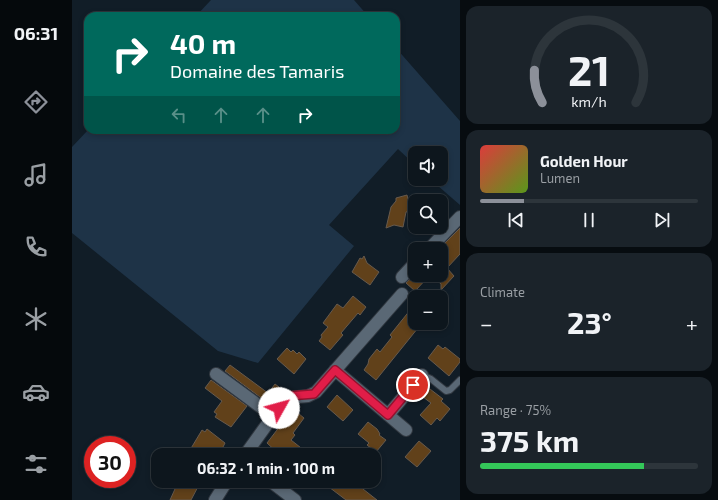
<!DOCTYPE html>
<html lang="en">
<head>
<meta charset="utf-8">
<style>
  :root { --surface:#0d161d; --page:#1b232a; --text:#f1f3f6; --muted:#9a9fa4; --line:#2d353b; --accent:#8c9099 }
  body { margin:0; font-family:"Exo 2",sans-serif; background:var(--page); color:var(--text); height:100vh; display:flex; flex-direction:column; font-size:15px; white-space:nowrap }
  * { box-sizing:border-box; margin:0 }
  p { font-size:13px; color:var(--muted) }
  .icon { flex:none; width:22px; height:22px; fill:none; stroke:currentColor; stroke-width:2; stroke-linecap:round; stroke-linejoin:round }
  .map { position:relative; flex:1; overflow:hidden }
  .details { display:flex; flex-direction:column; gap:6px; padding:6px; background:#070c10; width:258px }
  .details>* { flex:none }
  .top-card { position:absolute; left:12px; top:12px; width:316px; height:122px; border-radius:12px; box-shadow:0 2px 6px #0003,0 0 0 1px var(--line); background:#00695c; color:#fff; overflow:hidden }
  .buttons { position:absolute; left:336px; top:146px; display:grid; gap:8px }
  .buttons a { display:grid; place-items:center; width:40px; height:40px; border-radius:8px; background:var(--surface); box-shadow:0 2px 6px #0003,0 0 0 1px var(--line); font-size:20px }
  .speed { position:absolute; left:12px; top:436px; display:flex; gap:8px; font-size:20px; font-weight:700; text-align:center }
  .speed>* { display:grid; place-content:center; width:52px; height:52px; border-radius:50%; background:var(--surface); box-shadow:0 2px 6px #0003,0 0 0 1px var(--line); line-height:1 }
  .speed .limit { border:6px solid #d22; background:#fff; color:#111 }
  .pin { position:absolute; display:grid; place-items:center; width:34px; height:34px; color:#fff; margin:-17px; border:2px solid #fff; border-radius:50%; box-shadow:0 1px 4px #0007 }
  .me { position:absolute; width:44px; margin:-22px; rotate:52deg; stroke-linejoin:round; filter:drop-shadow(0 0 3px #0008) }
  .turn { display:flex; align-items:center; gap:14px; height:84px; padding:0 20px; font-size:18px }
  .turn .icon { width:52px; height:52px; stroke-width:2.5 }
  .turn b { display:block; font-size:28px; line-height:34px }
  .lanes { display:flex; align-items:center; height:38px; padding:0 20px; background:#0003; justify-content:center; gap:20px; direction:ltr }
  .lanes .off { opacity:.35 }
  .big { font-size:30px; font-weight:700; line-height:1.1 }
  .details .widget { flex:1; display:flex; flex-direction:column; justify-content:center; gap:6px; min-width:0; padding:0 14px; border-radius:12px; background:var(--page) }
  .details .dial { align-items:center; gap:0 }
  .dial svg { height:104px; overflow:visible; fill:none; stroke:var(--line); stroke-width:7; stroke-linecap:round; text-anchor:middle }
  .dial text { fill:var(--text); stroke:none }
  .song { display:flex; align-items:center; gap:12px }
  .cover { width:48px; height:48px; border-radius:6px; background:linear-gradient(135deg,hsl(0 70% 55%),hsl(90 70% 35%)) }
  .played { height:4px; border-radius:2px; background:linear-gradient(90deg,var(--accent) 20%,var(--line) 20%) }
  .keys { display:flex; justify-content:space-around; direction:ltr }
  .heat { display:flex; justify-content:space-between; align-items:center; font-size:22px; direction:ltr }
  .charge { height:6px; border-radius:3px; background:linear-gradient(90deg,#34c759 75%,var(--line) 0) }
  .trip { position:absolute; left:79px; top:448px; width:230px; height:40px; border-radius:12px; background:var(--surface); box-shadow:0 2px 6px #0003,0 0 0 1px var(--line); font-weight:700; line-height:40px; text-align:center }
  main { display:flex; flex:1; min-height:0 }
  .menu { display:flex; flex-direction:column; width:72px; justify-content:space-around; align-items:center; background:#05090c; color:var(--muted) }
  .menu .icon { width:28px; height:28px }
  .menu .on { color:var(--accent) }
  .menu b { font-size:18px; color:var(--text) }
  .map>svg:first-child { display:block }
  .green { fill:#1e3347 }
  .building { fill:#61411a; stroke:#675a4d }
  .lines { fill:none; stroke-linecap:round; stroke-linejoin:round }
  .lane-casing { stroke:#313840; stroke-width:8 }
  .street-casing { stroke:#313840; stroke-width:14 }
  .lane { stroke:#5a6875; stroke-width:6 }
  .street { stroke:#5a6875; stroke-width:12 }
  .route-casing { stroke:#92132f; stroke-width:10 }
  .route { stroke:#e11d48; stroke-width:7 }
</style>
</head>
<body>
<main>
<nav class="menu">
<b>06:31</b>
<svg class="icon on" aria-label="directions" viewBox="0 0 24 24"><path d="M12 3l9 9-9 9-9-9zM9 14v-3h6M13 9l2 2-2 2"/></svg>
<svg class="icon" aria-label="music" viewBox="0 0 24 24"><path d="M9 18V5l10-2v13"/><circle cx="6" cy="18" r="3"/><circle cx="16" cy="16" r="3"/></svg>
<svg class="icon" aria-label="phone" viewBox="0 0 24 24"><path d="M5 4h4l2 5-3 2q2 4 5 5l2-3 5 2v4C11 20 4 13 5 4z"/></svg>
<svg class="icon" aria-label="climate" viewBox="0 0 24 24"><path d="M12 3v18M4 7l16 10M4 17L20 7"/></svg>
<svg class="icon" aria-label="car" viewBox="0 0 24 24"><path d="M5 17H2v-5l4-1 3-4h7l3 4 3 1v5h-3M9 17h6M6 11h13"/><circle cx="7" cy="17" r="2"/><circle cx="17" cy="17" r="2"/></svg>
<svg class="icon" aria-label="filters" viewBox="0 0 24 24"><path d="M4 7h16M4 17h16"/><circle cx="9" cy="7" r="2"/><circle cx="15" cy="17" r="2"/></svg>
</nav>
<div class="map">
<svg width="388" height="500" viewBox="0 0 388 500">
  <rect width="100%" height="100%" fill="#111d27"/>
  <path class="green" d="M 139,0 L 282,0 L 296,16 L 124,16 Z
    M 324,48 L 388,121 L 388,205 L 358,179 L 369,179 L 369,153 L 343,153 L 343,165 L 326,149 L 257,225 L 282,246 L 186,363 L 146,351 L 0,233 L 0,147 L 16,130 L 324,130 Z"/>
  <path class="building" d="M 335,195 L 336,199 L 343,197 L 343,209 L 334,212 L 331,227 L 322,225 L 314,228 L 319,207 L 324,201 L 324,198 Z
    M 388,228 L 388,254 L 375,268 L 382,276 L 369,290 L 369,284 L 359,275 L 369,275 L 369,249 L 367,249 Z
    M 292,256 L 295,263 L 307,272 L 298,285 L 280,272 L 288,258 L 290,259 Z
    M 342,275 L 358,275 L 343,291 L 334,283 Z
    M 281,296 L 294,307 L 288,315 L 286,313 L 269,333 L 271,335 L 258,350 L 247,341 L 250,337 L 249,335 L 256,327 L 251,323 L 265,304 L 271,308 Z
    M 343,304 L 343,323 L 350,323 L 304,380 L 292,370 L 296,364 L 297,359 L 305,349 L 308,352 L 320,337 L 318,335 Z
    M 366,345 L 371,349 L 373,347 L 388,359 L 388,362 L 377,376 L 356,358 Z
    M 215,348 L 219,352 L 221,350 L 225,354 L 227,352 L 234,359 L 222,374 L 205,359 Z
    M 158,365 L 200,396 L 196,403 L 153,371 Z
    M 139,380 L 175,406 L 159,427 L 143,417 L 145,414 L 142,412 L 150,401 L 133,388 Z
    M 203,384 L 211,390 L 205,397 L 197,392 Z
    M 358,389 L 371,399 L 369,401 L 378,409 L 368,421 L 365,418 L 359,425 L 348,415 L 359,403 L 351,397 Z
    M 265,395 L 281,410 L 271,421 L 255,407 Z
    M 221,409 L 232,418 L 221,433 L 223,435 L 219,440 L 238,455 L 208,455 L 195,443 Z
    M 296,422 L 305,429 L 308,434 L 307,435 L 314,440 L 304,452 L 295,445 L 297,443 L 286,434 Z
    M 135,429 L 153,443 L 147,455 L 115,455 L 130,430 L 133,432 Z
    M 347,441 L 359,451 L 345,467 L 333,457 Z
    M 91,481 L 129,481 L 119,500 L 98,500 L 103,489 Z
    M 249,481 L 297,481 L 291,489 L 305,500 L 274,500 Z"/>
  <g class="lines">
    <defs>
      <path id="lane" d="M 350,375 L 359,379 L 374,391 L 378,390 L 388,380"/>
      <path id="street" d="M 357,249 L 388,217
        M 330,277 L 343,263
        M 263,370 L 334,430
        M 144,374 L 201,416 L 173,455
        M 316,415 L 350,375
        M 201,416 L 215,398 L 236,396 L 244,392 L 330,294
        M 198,481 L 223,500
        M 143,500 L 155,481"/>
    </defs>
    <use href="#lane" class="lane-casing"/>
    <use href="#street" class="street-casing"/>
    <use href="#lane" class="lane"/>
    <use href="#street" class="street"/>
  </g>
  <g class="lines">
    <defs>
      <path id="route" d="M 207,408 L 217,396 L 242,394 L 263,370 L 316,415 L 341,385"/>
    </defs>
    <use href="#route" class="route-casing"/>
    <use href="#route" class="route"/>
  </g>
</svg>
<div class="buttons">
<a><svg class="icon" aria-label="sound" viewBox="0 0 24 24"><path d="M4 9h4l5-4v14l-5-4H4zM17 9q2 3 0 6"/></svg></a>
<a><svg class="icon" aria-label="search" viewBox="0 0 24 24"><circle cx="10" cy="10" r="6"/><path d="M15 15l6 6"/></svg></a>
<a>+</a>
<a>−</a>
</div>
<div class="speed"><div class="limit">30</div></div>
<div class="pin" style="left:341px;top:385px;background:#d93025"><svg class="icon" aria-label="arrive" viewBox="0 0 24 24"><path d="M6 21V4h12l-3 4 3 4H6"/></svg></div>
<svg class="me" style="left:207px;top:408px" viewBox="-20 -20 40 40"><circle r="19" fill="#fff"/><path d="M0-13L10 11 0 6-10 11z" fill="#e11d48"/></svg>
<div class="trip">06:32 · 1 min · 100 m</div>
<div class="top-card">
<div class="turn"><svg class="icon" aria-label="right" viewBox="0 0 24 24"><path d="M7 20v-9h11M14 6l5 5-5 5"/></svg><div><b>40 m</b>Domaine des Tamaris</div></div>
<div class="lanes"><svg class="icon off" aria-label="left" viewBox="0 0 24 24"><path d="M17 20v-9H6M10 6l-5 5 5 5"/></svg><svg class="icon off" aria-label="ahead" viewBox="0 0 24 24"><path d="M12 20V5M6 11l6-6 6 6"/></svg><svg class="icon off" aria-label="ahead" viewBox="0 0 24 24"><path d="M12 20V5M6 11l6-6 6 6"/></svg><svg class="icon" aria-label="right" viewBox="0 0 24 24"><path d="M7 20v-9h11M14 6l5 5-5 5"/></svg></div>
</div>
</div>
<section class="details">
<div class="widget dial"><svg viewBox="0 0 100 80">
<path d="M14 69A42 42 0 1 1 86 69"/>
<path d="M14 69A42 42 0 0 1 8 44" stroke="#8c9099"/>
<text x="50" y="56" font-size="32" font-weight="700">21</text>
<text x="50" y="72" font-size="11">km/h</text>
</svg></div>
<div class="widget">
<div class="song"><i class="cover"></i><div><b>Golden Hour</b><p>Lumen</p></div></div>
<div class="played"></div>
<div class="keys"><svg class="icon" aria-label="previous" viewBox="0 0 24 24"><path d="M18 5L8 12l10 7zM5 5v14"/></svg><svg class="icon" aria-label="pause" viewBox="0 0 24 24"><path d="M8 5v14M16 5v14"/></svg><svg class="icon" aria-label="next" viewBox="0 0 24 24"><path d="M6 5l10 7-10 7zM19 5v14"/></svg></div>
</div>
<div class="widget"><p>Climate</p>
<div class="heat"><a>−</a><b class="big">23°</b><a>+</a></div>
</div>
<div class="widget"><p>Range · 75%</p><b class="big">375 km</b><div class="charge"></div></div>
</section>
</main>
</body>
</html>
